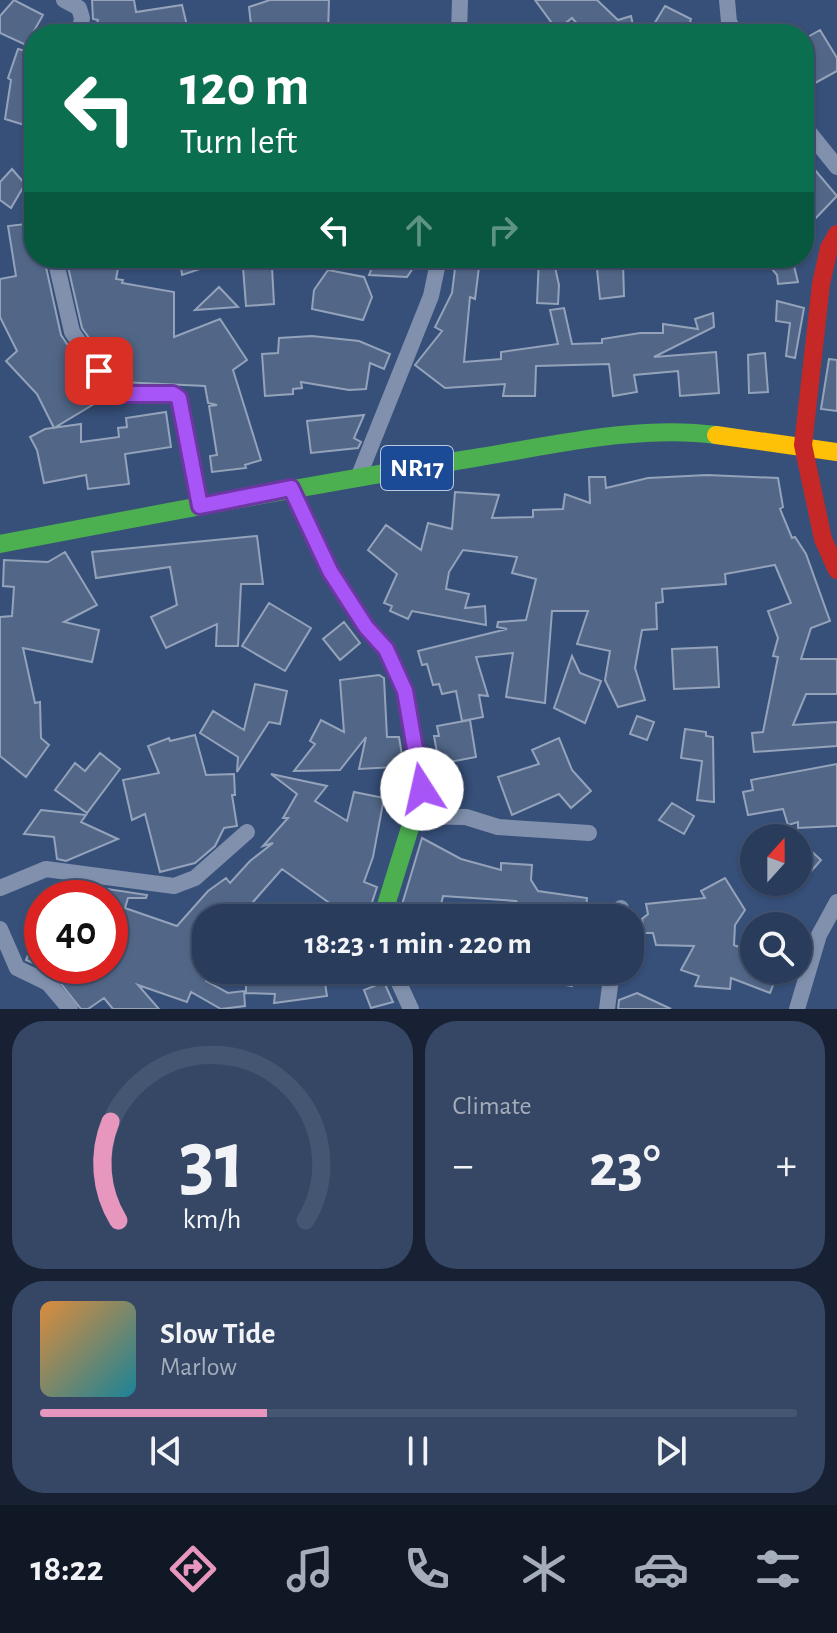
<!DOCTYPE html>
<html lang="en">
<head>
<meta charset="utf-8">
<style>
  :root { --surface:#293c5c; --page:#354765; --text:#f1f3f6; --muted:#a5adbb; --line:#455672; --accent:#e797bd }
  body { margin:0; font-family:"Alegreya Sans",sans-serif; background:var(--page); color:var(--text); height:100vh; display:flex; flex-direction:column; font-size:30px; white-space:nowrap }
  * { box-sizing:border-box; margin:0 }
  p { font-size:26px; color:var(--muted) }
  .icon { flex:none; width:44px; height:44px; fill:none; stroke:currentColor; stroke-width:2; stroke-linecap:round; stroke-linejoin:round }
  .map { position:relative; height:1009px; overflow:hidden }
  .details { display:flex; flex-direction:column; gap:12px; padding:12px; background:#172133; flex:1 }
  .details>* { flex:none }
  .top-card { position:absolute; left:24px; top:24px; width:790px; height:244px; border-radius:32px; box-shadow:0 2px 6px #0004,0 0 0 2px var(--line); background:#0b6e4f; color:#fff; overflow:hidden }
  .needle { width:52px; rotate:21deg }
  .fabs { position:absolute; left:740px; top:824px; display:grid; gap:16px }
  .fabs a { display:grid; place-items:center; width:72px; height:72px; border-radius:50%; background:var(--surface); box-shadow:0 2px 6px #0004,0 0 0 2px var(--line); font-size:40px }
  .speed { position:absolute; left:24px; top:880px; display:flex; gap:16px; font-size:40px; font-weight:700; text-align:center }
  .speed>* { display:grid; place-content:center; width:104px; height:104px; border-radius:50%; background:var(--surface); box-shadow:0 2px 6px #0004,0 0 0 2px var(--line); line-height:1 }
  .speed .limit { border:12px solid #d22; background:#fff; color:#111 }
  .pin { position:absolute; display:grid; place-items:center; width:68px; height:68px; color:#fff; margin:-34px; border-radius:16px; box-shadow:0 4px 12px #0006 }
  .me { position:absolute; width:88px; margin:-44px; rotate:350deg; stroke-linejoin:round; filter:drop-shadow(0 0 6px #0008) }
  .turn { display:flex; align-items:center; gap:28px; height:168px; padding:0 24px; font-size:36px }
  .turn .icon { width:104px; height:104px; stroke-width:2.5 }
  .turn b { display:block; font-size:56px; line-height:68px }
  .lanes { display:flex; align-items:center; height:76px; padding:0 24px; background:#0003; justify-content:center; gap:40px; direction:ltr }
  .lanes .off { opacity:.35 }
  .big { font-size:60px; font-weight:700; line-height:1.1 }
  .details .tile { flex:1; display:flex; flex-direction:column; justify-content:center; gap:12px; min-width:0; padding:0 28px; border-radius:32px; background:var(--page) }
  .details .dial { align-items:center; gap:0 }
  .dial svg { height:208px; overflow:visible; fill:none; stroke:var(--line); stroke-width:7; stroke-linecap:round; text-anchor:middle }
  .dial text { fill:var(--text); stroke:none }
  .song { display:flex; align-items:center; gap:24px }
  .cover { width:96px; height:96px; border-radius:12px; background:linear-gradient(135deg,hsl(30 70% 55%),hsl(190 70% 35%)) }
  .played { height:8px; border-radius:4px; background:linear-gradient(90deg,var(--accent) 30%,var(--line) 30%) }
  .keys { display:flex; justify-content:space-around; direction:ltr }
  .heat { display:flex; justify-content:space-between; align-items:center; font-size:44px; direction:ltr }
  .details .tiles { flex:1; display:grid; gap:12px; grid-template-columns:1fr 1fr }
  .tile:last-child { grid-column:span 2 }
  .trip { position:absolute; left:192px; top:904px; width:452px; height:80px; border-radius:32px; background:var(--surface); box-shadow:0 2px 6px #0004,0 0 0 2px var(--line); font-weight:700; line-height:80px; text-align:center }
  .menu { display:flex; height:128px; justify-content:space-around; align-items:center; background:#101825; color:var(--muted) }
  .menu .icon { width:56px; height:56px }
  .menu .active { color:var(--accent) }
  .menu b { font-size:36px; color:var(--text) }
  .map>svg:first-child { display:block }
  .building { fill:#526788; stroke:#94a3ba; stroke-width:2 }
  .lines { fill:none; stroke-linecap:round; stroke-linejoin:round }
  .street { stroke:#8191ad; stroke-width:16 }
  .fast { stroke:#4caf50; stroke-width:18 }
  .slow { stroke:#ffc107; stroke-width:18 }
  .jam { stroke:#c62828; stroke-width:18 }
  .route-casing { stroke:#6d37a1; stroke-width:20 }
  .route { stroke:#a855f7; stroke-width:14 }
  .labels { text-anchor:middle; dominant-baseline:central; stroke-width:7; stroke-linejoin:round; paint-order:stroke }
  .shield { fill:#1b4a96; stroke:#bbc9e0; stroke-width:2 }
  .shield-label { font-size:26px; font-weight:bold; fill:#fff }
</style>
</head>
<body>
<div class="map">
<svg width="837" height="1009" viewBox="0 0 837 1009">
  <rect width="100%" height="100%" fill="#37507a"/>
  <path class="building" d="M 14,0 L 43,15 L 26,45 L 0,33 L 0,16 Z
    M 92,0 L 134,0 L 136,12 L 182,5 L 189,34 L 160,34 L 159,31 L 94,32 L 98,20 L 93,19 Z
    M 270,0 L 329,0 L 328,34 L 252,34 L 249,7 Z
    M 535,0 L 597,0 L 618,20 L 631,16 L 635,34 L 586,34 L 572,18 L 557,30 Z
    M 665,6 L 691,19 L 686,34 L 648,34 Z
    M 820,30 L 837,58 L 837,71 L 804,89 L 804,39 Z
    M 18,49 L 34,53 L 34,128 L 5,119 L 11,80 L 8,78 Z
    M 804,157 L 837,196 L 812,222 L 804,213 Z
    M 12,169 L 25,184 L 11,208 L 0,200 L 0,182 Z
    M 34,223 L 34,258 L 44,258 L 61,335 L 104,398 L 54,428 L 37,394 L 6,361 L 17,351 L 0,317 L 0,279 L 16,276 L 8,226 Z
    M 66,258 L 120,258 L 116,279 L 123,280 L 122,283 L 174,292 L 174,337 L 220,319 L 247,360 L 233,370 L 261,460 L 245,465 L 246,468 L 212,472 L 210,456 L 217,455 L 209,406 L 217,405 L 208,403 L 205,386 L 120,382 L 82,328 Z
    M 180,258 L 223,258 L 224,261 L 182,275 Z
    M 376,258 L 420,258 L 407,277 L 369,275 Z
    M 539,258 L 553,258 L 559,285 L 558,304 L 537,303 Z
    M 763,258 L 792,258 L 798,282 L 778,284 L 777,275 Z
    M 456,260 L 479,267 L 475,299 L 470,297 L 464,362 L 501,359 L 501,352 L 558,344 L 550,310 L 564,308 L 572,344 L 602,343 L 602,339 L 640,333 L 663,333 L 663,324 L 698,329 L 695,319 L 713,313 L 714,327 L 654,357 L 716,352 L 719,393 L 680,396 L 678,371 L 634,375 L 637,392 L 613,396 L 609,364 L 536,366 L 535,396 L 503,396 L 505,384 L 445,388 L 415,365 L 442,331 L 435,327 L 452,293 Z
    M 623,263 L 624,296 L 600,299 L 597,269 Z
    M 243,267 L 272,267 L 274,304 L 246,306 Z
    M 328,270 L 364,277 L 372,297 L 363,320 L 312,309 L 314,290 Z
    M 219,287 L 238,307 L 195,310 Z
    M 777,301 L 804,308 L 795,358 L 786,356 L 790,323 L 776,321 Z
    M 312,336 L 359,341 L 390,354 L 384,369 L 370,363 L 366,389 L 349,390 L 301,382 L 302,388 L 293,389 L 293,394 L 265,396 L 262,354 L 278,353 L 279,338 Z
    M 765,353 L 768,392 L 749,393 L 748,355 Z
    M 829,359 L 837,360 L 837,411 L 821,409 Z
    M 166,412 L 171,447 L 125,454 L 129,484 L 88,489 L 86,475 L 44,483 L 37,450 L 30,437 L 45,429 L 81,424 L 81,442 L 119,437 L 118,428 L 127,427 L 126,418 Z
    M 364,415 L 354,438 L 361,442 L 358,448 L 311,453 L 307,421 Z
    M 707,475 L 778,478 L 783,507 L 780,509 L 792,538 L 795,537 L 806,554 L 830,621 L 811,628 L 801,659 L 837,659 L 837,694 L 806,694 L 793,725 L 837,722 L 837,746 L 754,752 L 752,733 L 763,732 L 778,657 L 773,656 L 778,638 L 768,611 L 791,603 L 775,565 L 725,574 L 726,584 L 662,589 L 663,602 L 656,603 L 657,629 L 642,630 L 635,668 L 645,700 L 618,707 L 605,680 L 610,651 L 577,644 L 588,611 L 552,611 L 545,703 L 506,697 L 513,653 L 476,657 L 488,696 L 479,695 L 483,717 L 462,721 L 456,691 L 442,694 L 439,684 L 433,685 L 427,664 L 422,665 L 418,651 L 507,629 L 497,627 L 498,622 L 526,620 L 536,579 L 512,573 L 517,557 L 463,550 L 449,572 L 446,589 L 469,594 L 465,608 L 485,606 L 486,625 L 412,611 L 408,619 L 390,611 L 392,606 L 384,603 L 397,574 L 368,550 L 386,525 L 421,550 L 428,523 L 452,529 L 455,492 L 499,495 L 492,518 L 533,517 L 533,510 L 563,509 L 565,494 L 590,503 L 589,477 L 605,477 L 606,488 L 648,478 Z
    M 257,536 L 263,584 L 241,584 L 238,646 L 216,646 L 217,624 L 166,648 L 151,617 L 177,605 L 170,567 L 96,578 L 92,552 Z
    M 65,552 L 97,605 L 64,622 L 99,630 L 92,662 L 23,648 L 35,703 L 40,702 L 41,738 L 49,745 L 26,777 L 0,756 L 0,617 L 12,616 L 14,587 L 3,586 L 4,560 L 48,562 Z
    M 269,603 L 311,628 L 285,671 L 242,646 Z
    M 344,622 L 360,643 L 340,660 L 323,639 Z
    M 717,647 L 719,687 L 674,689 L 672,649 Z
    M 572,656 L 580,673 L 601,681 L 585,723 L 554,708 Z
    M 379,675 L 384,678 L 387,737 L 399,737 L 405,774 L 396,797 L 395,767 L 359,769 L 366,737 L 340,770 L 294,771 L 315,744 L 310,741 L 321,720 L 344,732 L 340,680 Z
    M 255,684 L 287,691 L 280,724 L 269,722 L 237,772 L 238,757 L 200,733 L 213,711 L 244,730 Z
    M 637,716 L 654,722 L 647,740 L 630,734 Z
    M 470,720 L 476,757 L 439,764 L 434,736 L 439,736 L 437,726 Z
    M 685,729 L 706,732 L 706,736 L 713,737 L 714,802 L 697,800 L 702,761 L 681,758 Z
    M 195,735 L 206,775 L 234,774 L 235,795 L 232,795 L 237,826 L 224,828 L 215,846 L 195,863 L 160,872 L 145,814 L 132,820 L 123,780 L 159,773 L 148,746 L 169,738 L 170,741 Z
    M 559,738 L 572,770 L 591,791 L 571,808 L 559,794 L 512,815 L 498,777 L 539,764 L 532,750 Z
    M 100,753 L 120,769 L 87,813 L 55,790 L 75,763 L 85,771 Z
    M 837,764 L 837,826 L 798,828 L 798,822 L 788,825 L 783,809 L 748,815 L 743,792 L 753,790 L 751,780 Z
    M 271,774 L 327,786 L 315,801 L 347,821 L 354,792 L 384,798 L 373,857 L 364,882 L 377,887 L 367,918 L 349,917 L 282,869 L 253,902 L 261,918 L 206,918 L 206,981 L 228,993 L 244,991 L 245,1006 L 221,1009 L 191,992 L 187,1002 L 138,985 L 159,1009 L 113,1009 L 104,998 L 88,1009 L 81,1009 L 47,966 L 110,966 L 110,928 L 118,910 L 110,907 L 110,898 L 91,898 L 95,887 L 147,895 L 146,898 L 128,898 L 125,908 L 177,926 L 208,891 L 226,878 L 230,883 L 250,861 L 273,843 L 263,846 L 288,818 L 283,818 L 297,794 Z
    M 672,803 L 694,816 L 684,834 L 659,820 Z
    M 41,810 L 86,815 L 81,822 L 118,839 L 66,861 L 57,859 L 54,837 L 24,834 Z
    M 422,838 L 461,859 L 501,870 L 501,863 L 532,865 L 531,880 L 538,891 L 587,898 L 585,918 L 530,918 L 516,901 L 443,896 L 438,918 L 398,918 Z
    M 798,839 L 821,860 L 798,886 Z
    M 725,878 L 745,910 L 735,925 L 734,945 L 754,953 L 754,970 L 779,970 L 770,993 L 731,978 L 730,989 L 695,986 L 699,976 L 681,970 L 694,946 L 656,945 L 653,933 L 644,933 L 642,919 L 648,914 L 646,904 L 705,898 L 701,891 Z
    M 41,923 L 42,923 L 42,967 L 26,960 Z
    M 264,970 L 323,970 L 327,996 L 274,1003 L 275,994 L 246,993 L 246,978 L 269,979 Z
    M 528,970 L 575,970 L 572,986 L 528,979 Z
    M 384,982 L 393,1002 L 371,1008 L 364,990 Z
    M 637,993 L 671,1009 L 618,1009 L 619,1000 Z"/>
  <g class="lines">
    <path class="street" d="M 64,0 L 79,8 L 82,18 L 79,34
      M 727,0 L 729,22 L 736,34
      M 459,34 L 460,0
      M 804,126 L 837,167
      M 55,258 L 72,332 L 112,391 L 118,394 L 173,394 L 179,398 L 200,506
      M 358,478 L 431,296 L 439,258
      M 412,816 L 466,817 L 498,827 L 589,833
      M 0,888 L 46,869 L 174,886 L 195,878 L 247,832
      M 620,918 L 621,908
      M 0,929 L 17,968 L 48,983 L 70,1009
      M 393,970 L 411,1009
      M 607,1009 L 612,970
      M 797,1009 L 819,935 L 837,902"/>
    <path class="fast" d="M 291,488 L 330,571 L 366,627 L 386,649 L 405,691 L 422,789 L 382,918
      M 0,544 C 156,514 311,485 468,459 C 545,447 638,424 716,435"/>
    <path class="slow" d="M 716,435 L 837,452"/>
    <path class="jam" d="M 837,234 L 829,248 L 821,284 L 803,445 L 823,539 L 837,570"/>
  </g>
  <g class="lines">
    <defs>
      <path id="route" d="M 99,371 L 118,394 L 173,394 L 179,398 L 200,506 L 291,488 L 330,571 L 366,627 L 386,649 L 405,691 L 422,789"/>
    </defs>
    <use href="#route" class="route-casing"/>
    <use href="#route" class="route"/>
  </g>
  <g class="labels">
    <rect class="shield" x="381" y="446" width="72" height="44" rx="6"/>
    <g class="shield-label">
      <text x="417" y="468">NR17</text>
    </g>
  </g>
</svg>
<div class="fabs">
<a><svg class="needle" viewBox="-14 -14 28 28"><path d="M0-13l5 13h-10z" fill="#e53935"/><path d="M0 13l5-13h-10z" fill="#a5adbb"/></svg></a>
<a><svg class="icon" aria-label="search" viewBox="0 0 24 24"><circle cx="10" cy="10" r="6"/><path d="M15 15l6 6"/></svg></a>
</div>
<div class="speed"><div class="limit">40</div></div>
<div class="pin" style="left:99px;top:371px;background:#d93025"><svg class="icon" aria-label="arrive" viewBox="0 0 24 24"><path d="M6 21V4h12l-3 4 3 4H6"/></svg></div>
<svg class="me" style="left:422px;top:789px" viewBox="-20 -20 40 40"><circle r="19" fill="#fff"/><path d="M0-13L10 11 0 6-10 11z" fill="#a855f7"/></svg>
<div class="trip">18:23 · 1 min · 220 m</div>
<div class="top-card">
<div class="turn"><svg class="icon" aria-label="left" viewBox="0 0 24 24"><path d="M17 20v-9H6M10 6l-5 5 5 5"/></svg><div><b>120 m</b>Turn left</div></div>
<div class="lanes"><svg class="icon" aria-label="left" viewBox="0 0 24 24"><path d="M17 20v-9H6M10 6l-5 5 5 5"/></svg><svg class="icon off" aria-label="ahead" viewBox="0 0 24 24"><path d="M12 20V5M6 11l6-6 6 6"/></svg><svg class="icon off" aria-label="right" viewBox="0 0 24 24"><path d="M7 20v-9h11M14 6l5 5-5 5"/></svg></div>
</div>
</div>
<section class="details">
<div class="tiles">
<div class="tile dial"><svg viewBox="0 0 100 80">
<path d="M14 69A42 42 0 1 1 86 69"/>
<path d="M14 69A42 42 0 0 1 11 31" stroke="#e797bd"/>
<text x="50" y="56" font-size="32" font-weight="700">31</text>
<text x="50" y="72" font-size="11">km/h</text>
</svg></div>
<div class="tile"><p>Climate</p>
<div class="heat"><a>−</a><b class="big">23°</b><a>+</a></div>
</div>
<div class="tile">
<div class="song"><i class="cover"></i><div><b>Slow Tide</b><p>Marlow</p></div></div>
<div class="played"></div>
<div class="keys"><svg class="icon" aria-label="previous" viewBox="0 0 24 24"><path d="M18 5L8 12l10 7zM5 5v14"/></svg><svg class="icon" aria-label="pause" viewBox="0 0 24 24"><path d="M8 5v14M16 5v14"/></svg><svg class="icon" aria-label="next" viewBox="0 0 24 24"><path d="M6 5l10 7-10 7zM19 5v14"/></svg></div>
</div>
</div>
</section>
<nav class="menu">
<b>18:22</b>
<svg class="icon active" aria-label="directions" viewBox="0 0 24 24"><path d="M12 3l9 9-9 9-9-9zM9 14v-3h6M13 9l2 2-2 2"/></svg>
<svg class="icon" aria-label="music" viewBox="0 0 24 24"><path d="M9 18V5l10-2v13"/><circle cx="6" cy="18" r="3"/><circle cx="16" cy="16" r="3"/></svg>
<svg class="icon" aria-label="phone" viewBox="0 0 24 24"><path d="M5 4h4l2 5-3 2q2 4 5 5l2-3 5 2v4C11 20 4 13 5 4z"/></svg>
<svg class="icon" aria-label="climate" viewBox="0 0 24 24"><path d="M12 3v18M4 7l16 10M4 17L20 7"/></svg>
<svg class="icon" aria-label="car" viewBox="0 0 24 24"><path d="M5 17H2v-5l4-1 3-4h7l3 4 3 1v5h-3M9 17h6M6 11h13"/><circle cx="7" cy="17" r="2"/><circle cx="17" cy="17" r="2"/></svg>
<svg class="icon" aria-label="filters" viewBox="0 0 24 24"><path d="M4 7h16M4 17h16"/><circle cx="9" cy="7" r="2"/><circle cx="15" cy="17" r="2"/></svg>
</nav>
</body>
</html>
